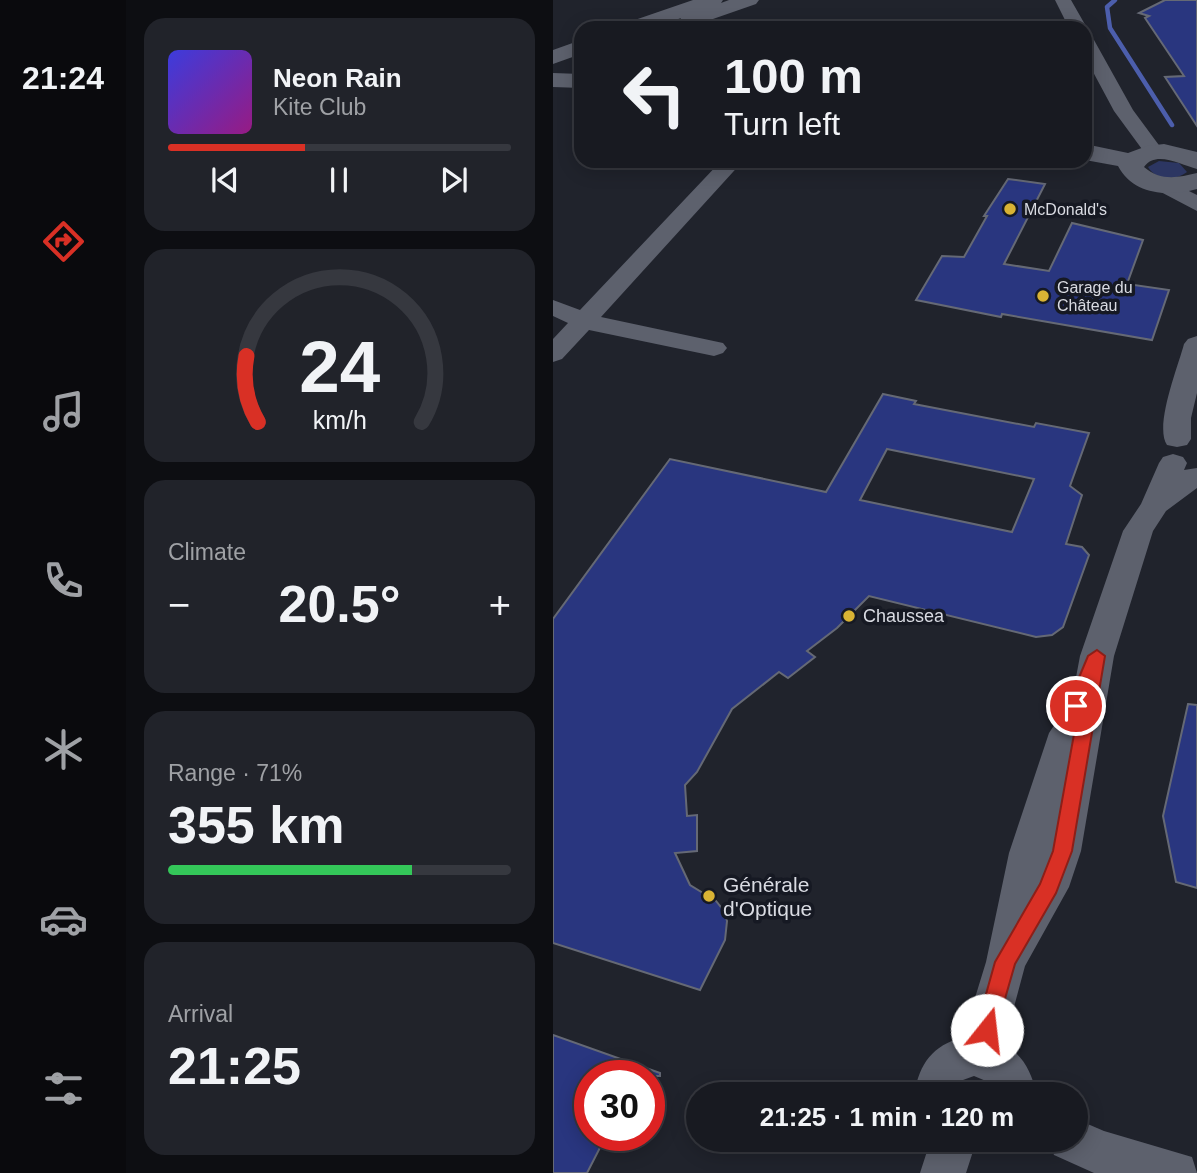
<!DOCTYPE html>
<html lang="en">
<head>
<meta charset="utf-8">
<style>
  :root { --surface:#181a21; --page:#21232a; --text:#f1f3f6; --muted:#9fa1a5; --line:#36383f; --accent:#d93025 }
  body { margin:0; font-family:Helvetica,sans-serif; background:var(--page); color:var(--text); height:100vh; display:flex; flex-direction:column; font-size:26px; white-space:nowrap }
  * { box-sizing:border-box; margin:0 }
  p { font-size:23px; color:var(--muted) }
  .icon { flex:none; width:38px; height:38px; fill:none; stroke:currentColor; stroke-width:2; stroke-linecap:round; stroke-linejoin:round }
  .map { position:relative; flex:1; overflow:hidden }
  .side { display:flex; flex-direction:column; gap:18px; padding:18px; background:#0d0e12; width:427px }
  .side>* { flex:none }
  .top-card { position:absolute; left:21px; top:21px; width:518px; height:147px; border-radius:21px; box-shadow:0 4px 18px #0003,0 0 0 2px var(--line); background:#181a21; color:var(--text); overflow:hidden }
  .speed { position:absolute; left:21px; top:1060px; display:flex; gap:14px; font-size:35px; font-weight:700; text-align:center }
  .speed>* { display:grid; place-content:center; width:91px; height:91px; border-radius:50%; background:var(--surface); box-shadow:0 4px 18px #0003,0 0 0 2px var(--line); line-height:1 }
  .speed .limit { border:10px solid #d22; background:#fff; color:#111 }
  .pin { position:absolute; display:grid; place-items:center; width:60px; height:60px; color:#fff; margin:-30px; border:4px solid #fff; border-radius:50%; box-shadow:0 2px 7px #0007 }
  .me { position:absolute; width:77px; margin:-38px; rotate:16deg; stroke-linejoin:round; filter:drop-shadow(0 0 5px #0008) }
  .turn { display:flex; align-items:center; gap:24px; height:147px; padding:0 35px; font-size:32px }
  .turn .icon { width:91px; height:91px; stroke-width:2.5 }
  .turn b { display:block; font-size:49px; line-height:60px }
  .big { font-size:52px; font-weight:600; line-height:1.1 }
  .side .widget { flex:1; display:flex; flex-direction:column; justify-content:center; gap:10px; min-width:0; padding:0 24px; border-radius:21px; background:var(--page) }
  .side .dial { align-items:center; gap:0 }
  .dial svg { height:182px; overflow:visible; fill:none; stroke:var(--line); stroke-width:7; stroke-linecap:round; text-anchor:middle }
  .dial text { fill:var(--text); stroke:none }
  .song { display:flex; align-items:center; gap:21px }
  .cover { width:84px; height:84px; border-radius:10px; background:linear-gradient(135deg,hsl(240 70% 55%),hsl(310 70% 35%)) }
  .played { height:7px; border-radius:4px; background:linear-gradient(90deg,var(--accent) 40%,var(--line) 40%) }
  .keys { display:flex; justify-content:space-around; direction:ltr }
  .heat { display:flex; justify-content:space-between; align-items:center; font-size:38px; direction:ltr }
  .charge { height:10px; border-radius:5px; background:linear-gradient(90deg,#34c759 71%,var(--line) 0) }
  .trip { position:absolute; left:133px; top:1082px; width:402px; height:70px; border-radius:35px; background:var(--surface); box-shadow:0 4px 18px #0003,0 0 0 2px var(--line); font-weight:600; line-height:70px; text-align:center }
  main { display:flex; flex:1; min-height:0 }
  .menu { display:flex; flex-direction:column; width:126px; justify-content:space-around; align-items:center; background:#0a0a0d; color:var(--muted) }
  .menu .icon { width:49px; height:49px }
  .menu .on { color:var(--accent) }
  .menu b { font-size:32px; color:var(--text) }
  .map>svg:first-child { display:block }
  .green { fill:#2c3662 }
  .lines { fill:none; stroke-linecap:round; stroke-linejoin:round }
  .stream { stroke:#4c5eac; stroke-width:4.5 }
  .building { fill:#29367f; stroke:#656975; stroke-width:2; fill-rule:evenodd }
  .minor { fill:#5d616d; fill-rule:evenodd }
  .tertiary { fill:#5d616d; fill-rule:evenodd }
  .route { fill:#d93025; stroke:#8d1f18; stroke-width:2 }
  .poi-dot { fill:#d9b334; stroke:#161923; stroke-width:2.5 }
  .labels { text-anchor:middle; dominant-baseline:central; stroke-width:7; stroke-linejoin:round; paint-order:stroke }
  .far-poi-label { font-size:16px; fill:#d9dbe2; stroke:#161923; text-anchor:start }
  .poi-label { font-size:18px; fill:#d9dbe2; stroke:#161923; text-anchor:start }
  .near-poi-label { font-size:21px; fill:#d9dbe2; stroke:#161923; text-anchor:start }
</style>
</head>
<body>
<main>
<nav class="menu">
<b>21:24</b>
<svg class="icon on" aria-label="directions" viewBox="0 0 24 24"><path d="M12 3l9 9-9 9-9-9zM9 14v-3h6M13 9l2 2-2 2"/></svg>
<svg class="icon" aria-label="music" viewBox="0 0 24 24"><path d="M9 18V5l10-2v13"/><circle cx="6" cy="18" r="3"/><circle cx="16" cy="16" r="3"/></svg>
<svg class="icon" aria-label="phone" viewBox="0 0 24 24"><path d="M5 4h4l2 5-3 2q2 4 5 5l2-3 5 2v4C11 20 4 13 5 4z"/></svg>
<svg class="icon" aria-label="climate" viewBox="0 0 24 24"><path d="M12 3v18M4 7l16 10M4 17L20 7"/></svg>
<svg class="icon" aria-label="car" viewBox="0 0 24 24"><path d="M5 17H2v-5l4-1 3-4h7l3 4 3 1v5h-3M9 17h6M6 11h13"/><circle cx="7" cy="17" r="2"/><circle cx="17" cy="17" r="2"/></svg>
<svg class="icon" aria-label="filters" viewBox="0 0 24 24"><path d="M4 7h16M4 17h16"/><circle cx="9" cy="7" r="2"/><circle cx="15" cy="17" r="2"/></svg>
</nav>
<section class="side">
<div class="widget">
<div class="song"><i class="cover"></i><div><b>Neon Rain</b><p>Kite Club</p></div></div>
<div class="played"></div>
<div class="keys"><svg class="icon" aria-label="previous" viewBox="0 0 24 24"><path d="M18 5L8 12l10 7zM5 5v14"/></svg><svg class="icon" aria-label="pause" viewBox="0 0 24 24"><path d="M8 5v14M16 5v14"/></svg><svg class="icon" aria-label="next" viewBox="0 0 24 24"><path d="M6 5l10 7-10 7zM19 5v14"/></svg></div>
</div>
<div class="widget dial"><svg viewBox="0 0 100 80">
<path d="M14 69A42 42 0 1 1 86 69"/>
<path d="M14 69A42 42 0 0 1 9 40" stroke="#d93025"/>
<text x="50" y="56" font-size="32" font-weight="700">24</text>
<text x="50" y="72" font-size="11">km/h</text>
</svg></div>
<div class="widget"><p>Climate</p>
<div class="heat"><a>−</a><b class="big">20.5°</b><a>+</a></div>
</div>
<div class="widget"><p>Range · 71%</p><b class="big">355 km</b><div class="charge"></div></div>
<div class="widget"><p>Arrival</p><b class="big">21:25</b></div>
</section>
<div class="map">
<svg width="644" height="1173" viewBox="0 0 644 1173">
  <rect width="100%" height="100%" fill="#20232c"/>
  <path class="green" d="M 606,161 L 626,163 L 634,172 C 623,181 602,180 595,167 Z"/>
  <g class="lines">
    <path class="stream" d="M 562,0 L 554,7 L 557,28 L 619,125"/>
  </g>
  <path class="building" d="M 612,0 L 644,0 L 644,126 L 612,77 L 631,76 L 592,18 L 596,16 L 586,13 Z
    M 455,179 L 492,184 L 451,264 L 496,271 L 519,223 L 590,240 L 574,284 L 616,290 L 599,340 L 449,314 L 448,317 L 363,300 L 389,256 L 411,257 L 434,216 L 431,216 Z
    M 330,394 L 363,401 L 361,404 L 481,427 L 483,423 L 536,433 L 517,486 L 529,495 L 513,544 L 529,547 L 536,555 L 510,627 L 499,635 L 483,637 L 316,596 L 284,628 L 254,651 L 262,657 L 235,678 L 226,672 L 179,709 L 144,772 L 132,785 L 134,816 L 144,815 L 144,851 L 122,853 L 137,885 L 163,901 L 171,911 L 174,921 L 172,940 L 147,990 L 0,943 L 0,619 L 117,459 L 273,492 ZM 334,449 L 481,479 L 459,532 L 307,500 Z
    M 635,704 L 644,705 L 644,888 L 623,882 L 610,816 Z
    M 0,1035 L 107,1073 L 107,1076 L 37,1076 L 37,1136 L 53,1136 L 34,1173 L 0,1173 Z"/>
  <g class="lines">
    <path class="minor" d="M 502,0 L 518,0 L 534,28 L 532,31 L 532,28 L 516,28 Z
      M 532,35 L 541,40 L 580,110 L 611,152 L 608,156 L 594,156 L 561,111 L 532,57 Z
      M 168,161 L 190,161 L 48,317 L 170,343 L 174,348 L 170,353 L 161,356 L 36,330 L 9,359 L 0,362 L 0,339 L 15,323 L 0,316 L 0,300 L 27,310 Z
      M 612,179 L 644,195 L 644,211 L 604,190 L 601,185 L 604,180 Z
      M 644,336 L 644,393 L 638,418 L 638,439 L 634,445 L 624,447 L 614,445 C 601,426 625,367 631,344 L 635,339 Z
      M 620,454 L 630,457 L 634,463 L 631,470 L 644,468 L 644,488 L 613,511 L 600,531 L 561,656 L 528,851 L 516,887 L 472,966 L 451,1044 C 471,1056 478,1072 484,1094 L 440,1094 L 433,1081 L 421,1076 L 410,1080 L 405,1094 L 361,1094 C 367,1063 379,1046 410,1037 L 433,962 L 456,853 L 496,733 L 502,724 L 515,720 L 527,656 L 570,531 L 588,504 L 606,463 L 610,457 Z
      M 523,1119 L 551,1131 L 639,1157 L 644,1173 L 541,1173 L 501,1155 L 494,1139 L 523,1139 Z
      M 378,1139 L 424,1139 L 413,1173 L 367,1173 Z"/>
    <path class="tertiary" d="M 140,0 L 170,0 L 168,3 L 176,0 L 206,0 L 203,4 L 137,27 L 130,25 L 126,21 L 128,18 L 101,28 L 70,28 L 73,23 Z
      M 28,40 L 28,54 L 0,64 L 0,50 Z
      M 0,73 L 28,74 L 28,88 L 0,87 Z
      M 532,144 L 575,153 L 594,146 L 611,144 L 644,152 L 644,169 C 628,165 603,150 591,167 C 607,181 624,178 644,173 L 644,189 C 615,197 580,195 565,166 L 532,160 Z"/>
  </g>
  <path class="route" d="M 544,650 L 552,656 L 519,851 L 503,893 L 462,964 L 441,1037 L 434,1039 L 426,1037 L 423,1030 L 442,962 L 487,884 L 500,851 L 525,712 L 517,711 L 514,706 L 535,656 Z"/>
  <g class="poi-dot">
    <circle cx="457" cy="209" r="7"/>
    <circle cx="490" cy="296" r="7"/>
    <circle cx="296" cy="616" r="7"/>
    <circle cx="156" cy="896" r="7"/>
  </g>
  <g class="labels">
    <g class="far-poi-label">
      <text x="471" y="209">McDonald's</text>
      <text x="504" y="287">Garage du<tspan x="504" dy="18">Château</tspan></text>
    </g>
    <g class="poi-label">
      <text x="310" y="616">Chaussea</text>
    </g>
    <g class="near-poi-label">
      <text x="170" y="884">Générale<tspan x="170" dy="24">d'Optique</tspan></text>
    </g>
  </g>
</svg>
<div class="speed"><div class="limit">30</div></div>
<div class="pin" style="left:523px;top:706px;background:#d93025"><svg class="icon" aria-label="arrive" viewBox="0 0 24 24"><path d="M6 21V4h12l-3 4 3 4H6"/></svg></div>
<svg class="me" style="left:434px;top:1030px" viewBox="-20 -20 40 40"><circle r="19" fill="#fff"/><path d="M0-13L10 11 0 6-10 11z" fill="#d93025"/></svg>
<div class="trip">21:25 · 1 min · 120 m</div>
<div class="top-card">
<div class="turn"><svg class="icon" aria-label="left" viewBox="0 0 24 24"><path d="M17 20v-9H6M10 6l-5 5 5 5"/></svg><div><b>100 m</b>Turn left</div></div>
</div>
</div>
</main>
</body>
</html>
